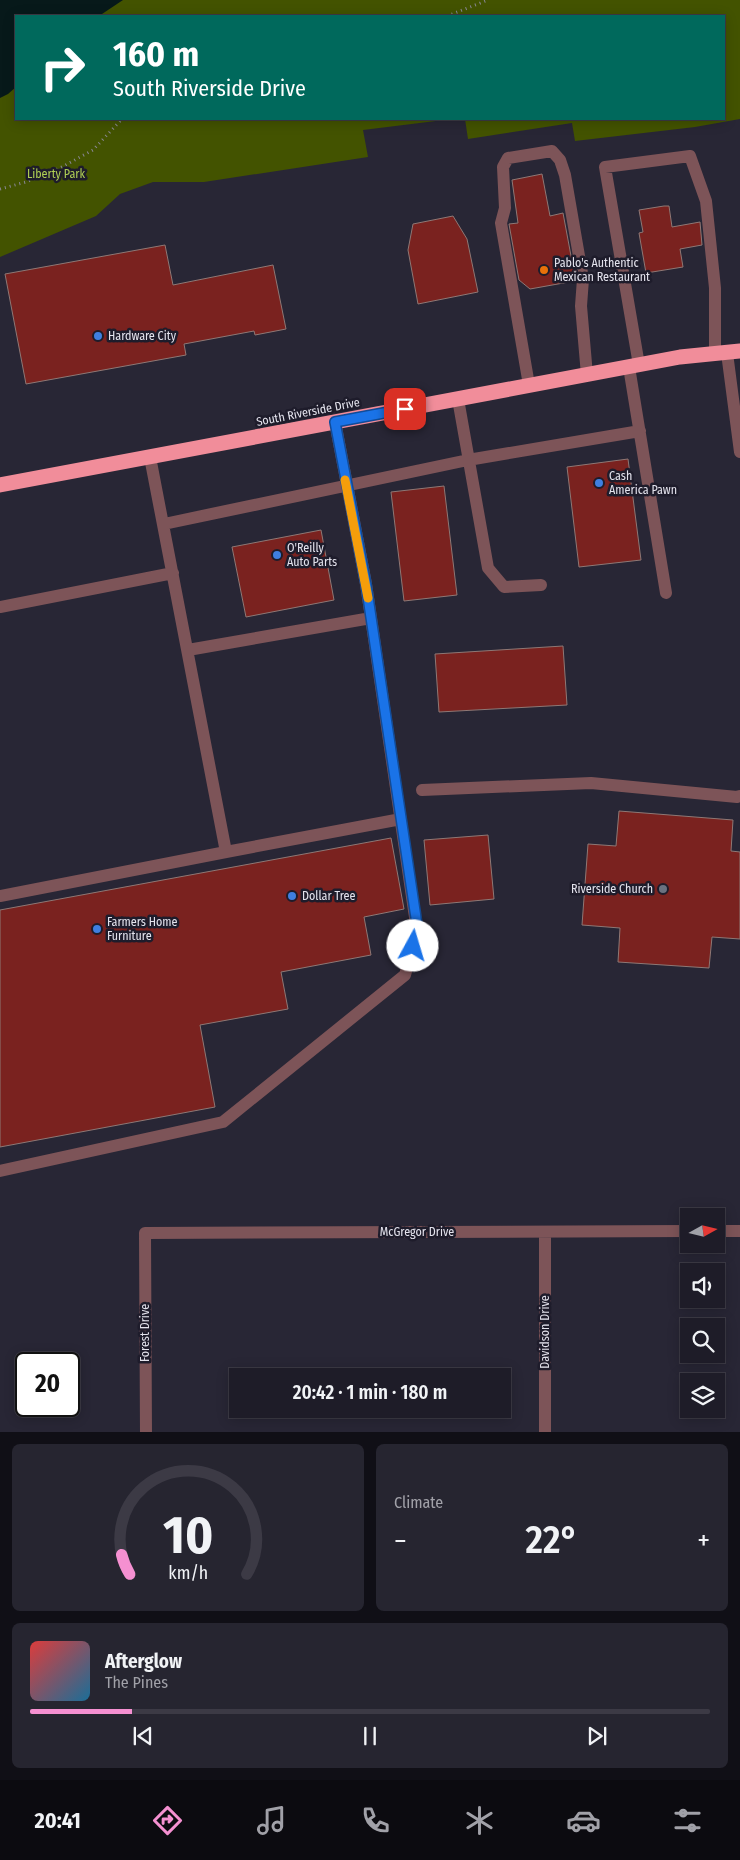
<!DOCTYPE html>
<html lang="en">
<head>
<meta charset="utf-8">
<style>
  :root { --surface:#1e1c28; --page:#262530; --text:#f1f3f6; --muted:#a1a1a8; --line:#3c3a45; --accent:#f590d1 }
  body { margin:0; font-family:"Fira Sans Condensed",sans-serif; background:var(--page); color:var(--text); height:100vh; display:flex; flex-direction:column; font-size:19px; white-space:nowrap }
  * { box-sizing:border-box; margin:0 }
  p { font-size:16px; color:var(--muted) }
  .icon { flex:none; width:28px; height:28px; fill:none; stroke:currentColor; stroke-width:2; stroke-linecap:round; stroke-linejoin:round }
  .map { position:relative; height:1432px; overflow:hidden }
  .drawer { display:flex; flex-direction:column; gap:12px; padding:12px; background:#100f16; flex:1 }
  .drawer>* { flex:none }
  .banner { position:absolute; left:15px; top:15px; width:710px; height:105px; border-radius:0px; box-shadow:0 2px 12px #0003,0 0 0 1px var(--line); background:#00695c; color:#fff; overflow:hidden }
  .needle { width:32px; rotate:82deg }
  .fabs { position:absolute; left:680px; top:1208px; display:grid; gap:10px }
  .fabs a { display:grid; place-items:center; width:45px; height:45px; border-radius:0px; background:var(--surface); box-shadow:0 2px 12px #0003,0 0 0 1px var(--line); font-size:25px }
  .speed { position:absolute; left:15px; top:1352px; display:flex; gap:10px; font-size:25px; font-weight:700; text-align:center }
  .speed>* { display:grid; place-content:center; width:65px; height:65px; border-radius:50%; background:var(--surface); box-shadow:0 2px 12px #0003,0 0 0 1px var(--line); line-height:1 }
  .speed .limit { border:2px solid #111; border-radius:8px; background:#fff; color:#111 }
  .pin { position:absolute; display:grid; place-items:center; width:42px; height:42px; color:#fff; margin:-21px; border-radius:10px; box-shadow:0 2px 8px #0006 }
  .me { position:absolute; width:55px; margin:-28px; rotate:6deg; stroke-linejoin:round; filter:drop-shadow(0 0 4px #0008) }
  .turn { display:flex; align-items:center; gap:18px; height:105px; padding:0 15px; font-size:22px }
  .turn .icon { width:65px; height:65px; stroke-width:2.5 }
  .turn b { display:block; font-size:35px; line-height:42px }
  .big { font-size:38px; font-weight:600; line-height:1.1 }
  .drawer .widget { flex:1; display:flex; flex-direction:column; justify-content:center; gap:8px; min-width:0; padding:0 18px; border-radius:8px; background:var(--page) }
  .drawer .dial { align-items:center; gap:0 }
  .dial svg { height:130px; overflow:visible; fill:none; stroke:var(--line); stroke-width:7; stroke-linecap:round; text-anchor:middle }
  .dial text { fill:var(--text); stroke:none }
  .song { display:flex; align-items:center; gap:15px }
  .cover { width:60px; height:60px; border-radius:8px; background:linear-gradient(135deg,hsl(0 70% 55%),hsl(200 70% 35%)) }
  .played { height:5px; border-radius:2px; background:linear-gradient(90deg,var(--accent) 15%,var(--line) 15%) }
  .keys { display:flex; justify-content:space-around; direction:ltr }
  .heat { display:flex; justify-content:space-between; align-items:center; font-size:28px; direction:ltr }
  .drawer .tiles { flex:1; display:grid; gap:12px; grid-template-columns:1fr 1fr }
  .widget:last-child { grid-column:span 2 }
  .trip { position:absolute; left:229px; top:1368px; width:282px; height:50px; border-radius:0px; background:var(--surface); box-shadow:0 2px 12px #0003,0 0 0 1px var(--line); font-weight:600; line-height:50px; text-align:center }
  .tab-bar { display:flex; height:80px; justify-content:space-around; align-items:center; background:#0c0b10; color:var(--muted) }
  .tab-bar .icon { width:35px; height:35px }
  .tab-bar .selected { color:var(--accent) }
  .tab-bar b { font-size:22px; color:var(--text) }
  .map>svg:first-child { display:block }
  .green { fill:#435300 }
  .water { fill:#07191a }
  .building { fill:#7a221f; stroke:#8e7875 }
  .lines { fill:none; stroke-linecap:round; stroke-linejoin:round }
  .path { stroke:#8a8895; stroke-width:3; stroke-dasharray:1 4; stroke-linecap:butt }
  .minor { stroke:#7d5458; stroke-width:12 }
  .highway { stroke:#f18d9a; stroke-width:15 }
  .route-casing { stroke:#114b97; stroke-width:12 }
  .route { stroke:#1a73e8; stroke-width:9 }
  .slow { stroke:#f59e0b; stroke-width:9 }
  .food-dot { fill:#e8710a; stroke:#1e1c2b; stroke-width:2 }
  .shop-dot { fill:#3f7fe0; stroke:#1e1c2b; stroke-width:2 }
  .worship-dot { fill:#6b7280; stroke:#1e1c2b; stroke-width:2 }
  .labels { text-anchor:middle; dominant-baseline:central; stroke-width:5; stroke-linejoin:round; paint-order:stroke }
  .park-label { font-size:12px; fill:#afce54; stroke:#1e1c2b }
  .poi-label { font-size:12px; fill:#e4e3ed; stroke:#1e1c2b; text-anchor:start }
  .street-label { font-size:12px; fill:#e4e3ed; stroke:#1e1c2b }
</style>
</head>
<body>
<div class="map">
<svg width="740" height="1433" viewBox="0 0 740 1433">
  <rect width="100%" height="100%" fill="#282635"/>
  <path class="green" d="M 0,0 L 740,0 L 740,119 L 695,127 L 575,141 L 572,123 L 468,139 L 465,119 L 724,119 L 724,16 L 16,16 L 16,119 L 452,119 L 363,130 L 368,157 L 204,182 L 153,182 L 120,194 L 96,216 L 0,257 Z"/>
  <path class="water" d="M 0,0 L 123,0 L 99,16 L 16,16 L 16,87 L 8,94 L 0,98 Z"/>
  <path class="building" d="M 542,174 L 550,216 L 563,213 L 574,272 L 569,282 L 530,289 L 519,280 L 509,224 L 518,223 L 512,180 Z
    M 664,206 L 669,206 L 672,227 L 700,222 L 702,245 L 680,249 L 683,267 L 646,273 L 639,233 L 643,232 L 639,210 Z
    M 453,216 L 467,239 L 478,292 L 418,304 L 408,250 L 413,224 Z
    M 165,245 L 173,285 L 273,265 L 286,329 L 255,335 L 254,331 L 184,344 L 186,355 L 26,384 L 5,274 Z
    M 628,459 L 641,560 L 579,567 L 567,467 Z
    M 444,486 L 457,595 L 404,601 L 391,492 Z
    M 321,530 L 334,600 L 246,617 L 232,547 Z
    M 563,646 L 567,705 L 439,712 L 435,654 Z
    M 619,811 L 733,820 L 731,851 L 740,852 L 740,939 L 712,937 L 709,968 L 618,962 L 620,928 L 582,925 L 588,844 L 616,846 Z
    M 488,835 L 494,899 L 430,905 L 424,840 Z
    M 391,838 L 404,909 L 364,917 L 371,955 L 281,972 L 288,1009 L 200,1025 L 215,1107 L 0,1147 L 0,910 Z"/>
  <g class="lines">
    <path class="path" d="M 447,16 L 488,0
      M 0,189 L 26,182 L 60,168 L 93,150 L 122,119"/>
    <path class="minor" d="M 727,353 L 740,452
      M 639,365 L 605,167 L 690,156 L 706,201 L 715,288 L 715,354
      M 629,367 L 666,593
      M 529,385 L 501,223 L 505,208 L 503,167 L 508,158 L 552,151 L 560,160 L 565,175 L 583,279 L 581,306 L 587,375
      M 458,399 L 488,568 L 504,587 L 541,585
      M 164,524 L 468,460 L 640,431
      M 0,607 L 173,573
      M 188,650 L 371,618
      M 422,790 L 591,783 L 737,797 L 740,796
      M 226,852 L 401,819
      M 0,896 L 226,852 L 150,457
      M 0,1171 L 223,1122 L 405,975 L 417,931 L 366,584 L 335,422
      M 716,1231 L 740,1231
      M 545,1232 L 545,1433
      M 146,1433 L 145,1233 L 689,1231"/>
    <path class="highway" d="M 0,485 L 680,357 L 740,351"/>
  </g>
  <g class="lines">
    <defs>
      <path id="route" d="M 405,409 L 335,422 L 366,584 L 418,931 L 413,946"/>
    </defs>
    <use href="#route" class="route-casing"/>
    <use href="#route" class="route"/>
    <path class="slow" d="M 345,480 L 368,598"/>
  </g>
  <circle class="food-dot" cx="544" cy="270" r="5"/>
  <g class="shop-dot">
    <circle cx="98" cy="336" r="5"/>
    <circle cx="599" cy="483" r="5"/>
    <circle cx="277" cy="555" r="5"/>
    <circle cx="292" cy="896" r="5"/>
    <circle cx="97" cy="929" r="5"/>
  </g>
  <circle class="worship-dot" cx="663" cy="889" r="5"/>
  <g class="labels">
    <g class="park-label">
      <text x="56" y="174">Liberty Park</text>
    </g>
    <g class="poi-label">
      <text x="554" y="263">Pablo's Authentic<tspan x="554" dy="14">Mexican Restaurant</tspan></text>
      <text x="108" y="336">Hardware City</text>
      <text x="609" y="476">Cash<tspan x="609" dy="14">America Pawn</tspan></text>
      <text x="287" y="548">O'Reilly<tspan x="287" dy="14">Auto Parts</tspan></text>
      <text x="653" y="889" text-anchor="end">Riverside Church</text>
      <text x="302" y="896">Dollar Tree</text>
      <text x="107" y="922">Farmers Home<tspan x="107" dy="14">Furniture</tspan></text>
    </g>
    <g class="street-label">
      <text transform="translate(308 412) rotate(-11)">South Riverside Drive</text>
      <text x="417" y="1232">McGregor Drive</text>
      <text transform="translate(545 1332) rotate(-90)">Davidson Drive</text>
      <text transform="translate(145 1333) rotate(-90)">Forest Drive</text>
    </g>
  </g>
</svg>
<div class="fabs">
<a><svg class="needle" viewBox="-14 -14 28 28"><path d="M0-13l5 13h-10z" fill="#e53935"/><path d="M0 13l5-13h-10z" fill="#a1a1a8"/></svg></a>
<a><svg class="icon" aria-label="sound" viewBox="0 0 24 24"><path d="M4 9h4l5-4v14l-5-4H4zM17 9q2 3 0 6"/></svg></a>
<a><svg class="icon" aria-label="search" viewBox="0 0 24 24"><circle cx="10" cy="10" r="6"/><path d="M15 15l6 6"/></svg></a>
<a><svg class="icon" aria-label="layers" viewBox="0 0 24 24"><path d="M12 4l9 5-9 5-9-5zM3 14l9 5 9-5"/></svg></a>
</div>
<div class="speed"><div class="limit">20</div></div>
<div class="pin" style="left:405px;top:409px;background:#d93025"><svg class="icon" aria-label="arrive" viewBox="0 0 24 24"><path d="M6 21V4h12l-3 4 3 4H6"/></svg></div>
<svg class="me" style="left:413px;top:946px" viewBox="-20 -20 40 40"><circle r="19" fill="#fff"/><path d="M0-13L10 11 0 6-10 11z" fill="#1a73e8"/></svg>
<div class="trip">20:42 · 1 min · 180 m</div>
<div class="banner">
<div class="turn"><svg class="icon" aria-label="right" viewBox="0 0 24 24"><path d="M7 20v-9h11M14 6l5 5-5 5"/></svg><div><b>160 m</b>South Riverside Drive</div></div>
</div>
</div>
<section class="drawer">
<div class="tiles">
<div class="widget dial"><svg viewBox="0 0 100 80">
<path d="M14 69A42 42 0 1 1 86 69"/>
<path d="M14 69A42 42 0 0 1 9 57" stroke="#f590d1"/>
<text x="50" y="56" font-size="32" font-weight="700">10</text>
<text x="50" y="72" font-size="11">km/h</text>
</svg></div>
<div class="widget"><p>Climate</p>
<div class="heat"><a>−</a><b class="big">22°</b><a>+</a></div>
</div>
<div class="widget">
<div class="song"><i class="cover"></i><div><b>Afterglow</b><p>The Pines</p></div></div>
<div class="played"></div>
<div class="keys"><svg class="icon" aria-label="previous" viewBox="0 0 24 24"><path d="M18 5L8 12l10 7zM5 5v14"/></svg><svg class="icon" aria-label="pause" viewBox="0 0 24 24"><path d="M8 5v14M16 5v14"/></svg><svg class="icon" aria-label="next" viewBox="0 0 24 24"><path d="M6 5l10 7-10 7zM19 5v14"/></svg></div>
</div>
</div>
</section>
<nav class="tab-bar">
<b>20:41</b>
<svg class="icon selected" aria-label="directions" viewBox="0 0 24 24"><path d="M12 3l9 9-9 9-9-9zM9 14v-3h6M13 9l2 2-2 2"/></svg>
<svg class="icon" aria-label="music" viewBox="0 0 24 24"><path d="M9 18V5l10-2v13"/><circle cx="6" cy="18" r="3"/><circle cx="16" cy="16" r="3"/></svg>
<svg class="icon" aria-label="phone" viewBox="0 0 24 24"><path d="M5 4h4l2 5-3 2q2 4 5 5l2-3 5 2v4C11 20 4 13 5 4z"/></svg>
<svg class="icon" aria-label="climate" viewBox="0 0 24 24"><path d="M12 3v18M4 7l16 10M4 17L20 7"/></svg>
<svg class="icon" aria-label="car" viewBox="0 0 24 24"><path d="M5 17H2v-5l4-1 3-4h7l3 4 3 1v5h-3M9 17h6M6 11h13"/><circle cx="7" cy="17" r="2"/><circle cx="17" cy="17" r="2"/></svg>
<svg class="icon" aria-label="filters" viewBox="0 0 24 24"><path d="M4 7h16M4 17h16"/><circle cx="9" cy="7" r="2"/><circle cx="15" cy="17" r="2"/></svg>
</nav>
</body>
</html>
